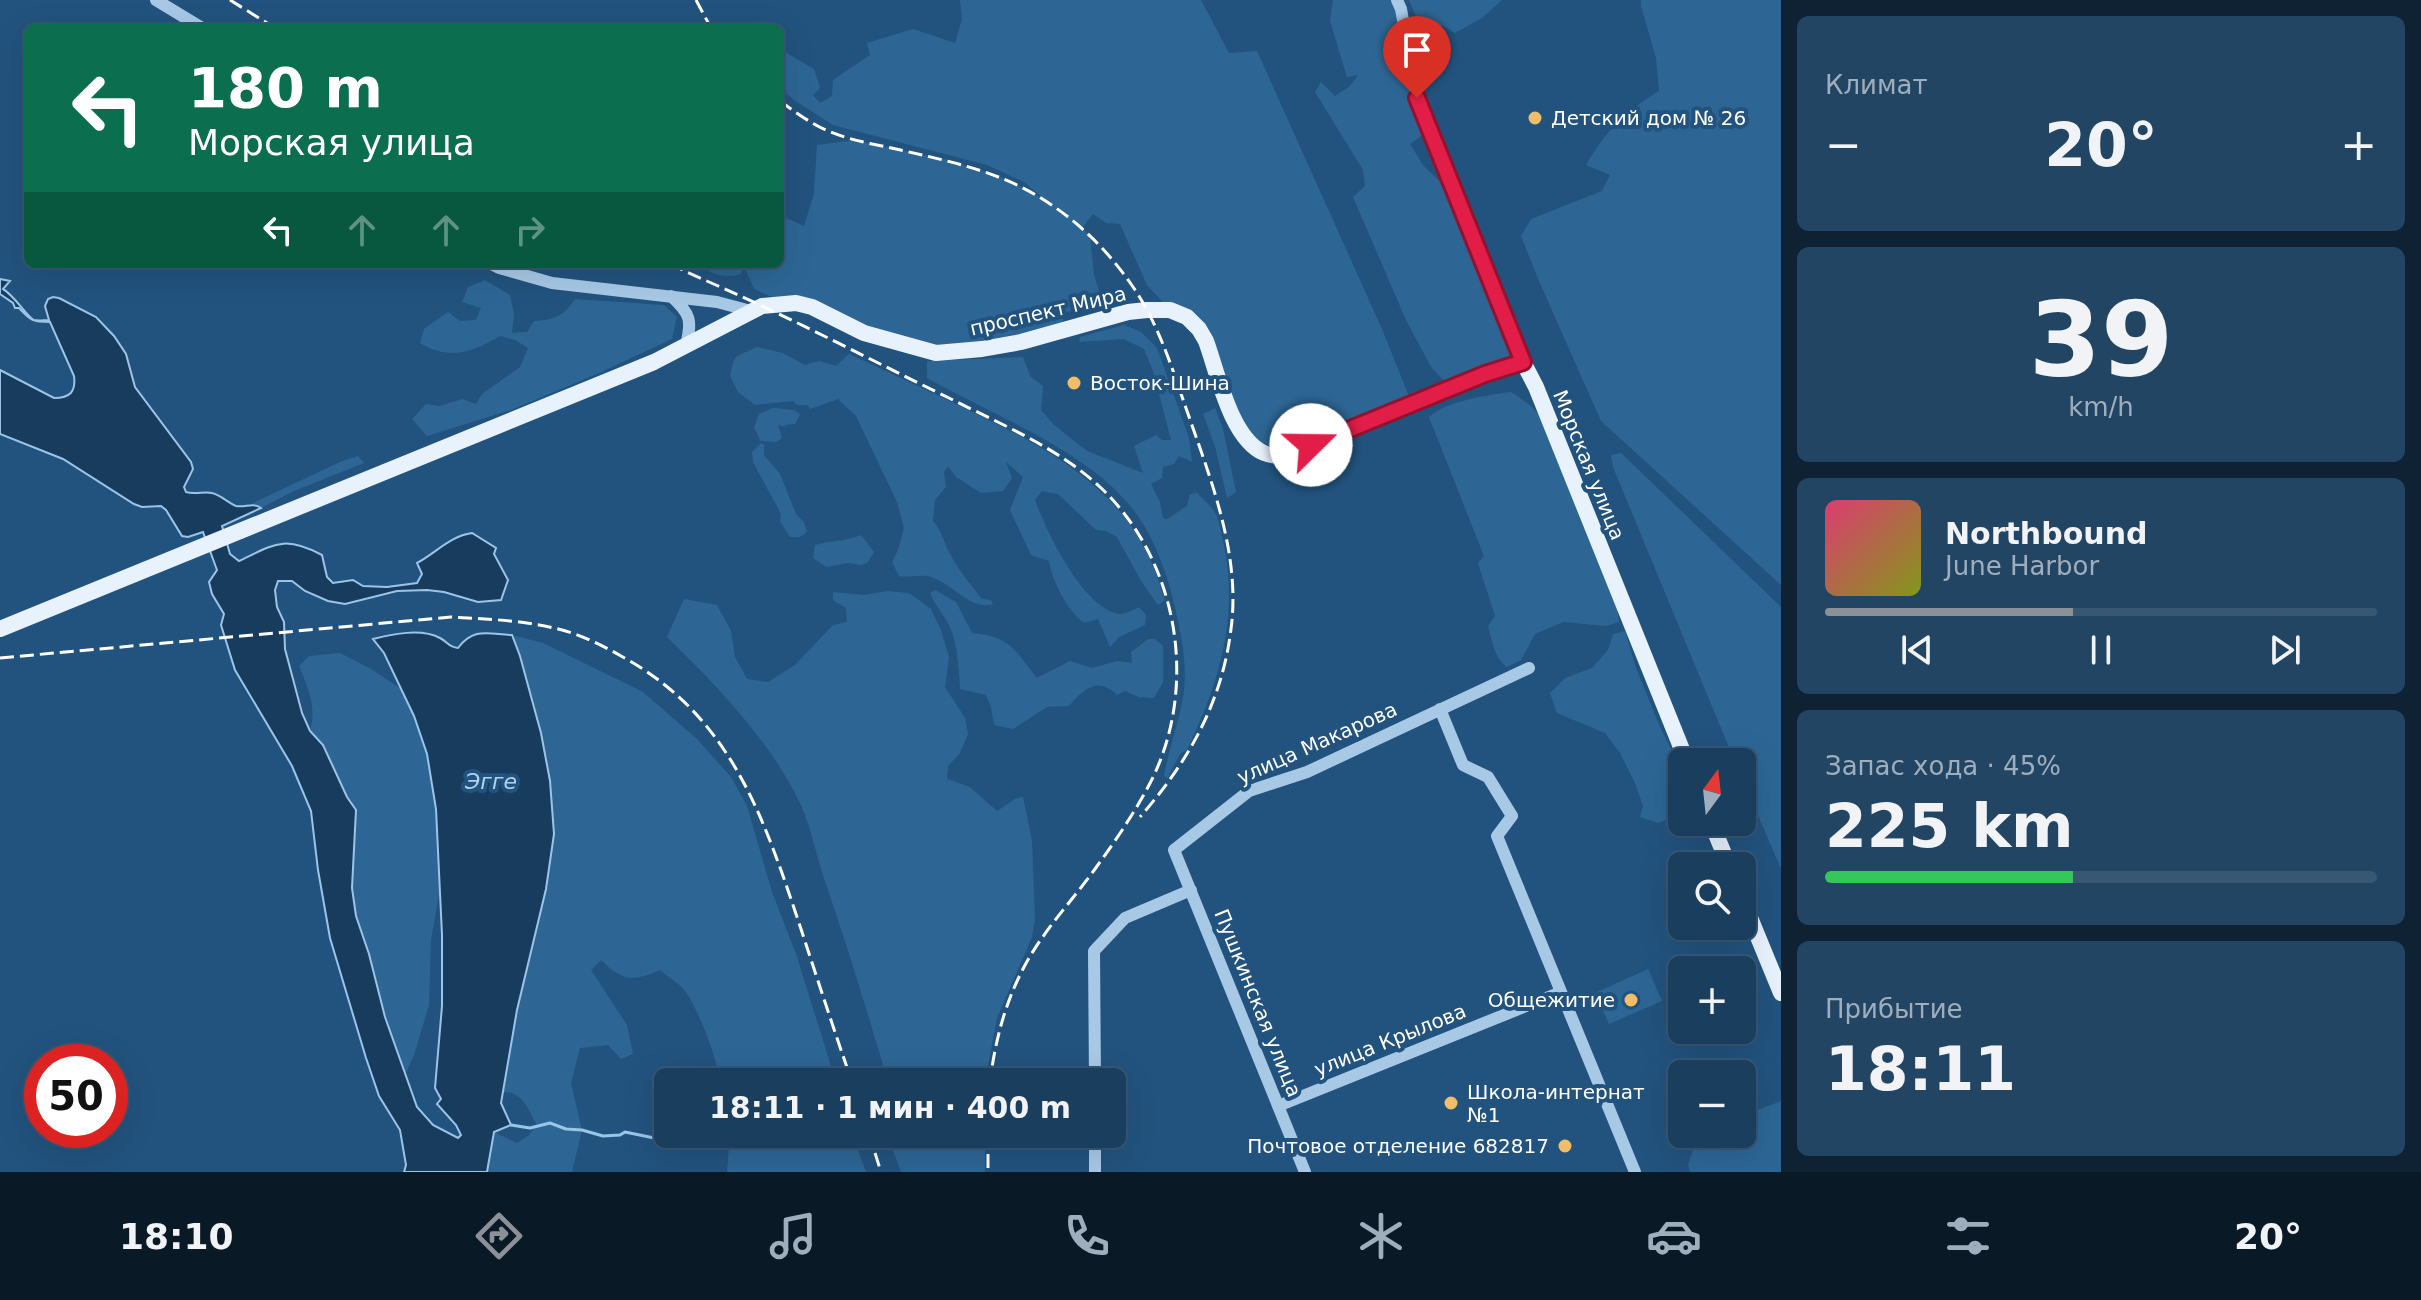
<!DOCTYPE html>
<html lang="ru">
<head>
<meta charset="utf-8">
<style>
  :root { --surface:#1a3e5e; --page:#234564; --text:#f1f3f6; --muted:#9faebc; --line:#385773; --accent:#8c9099 }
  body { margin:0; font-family:"DejaVu Sans",sans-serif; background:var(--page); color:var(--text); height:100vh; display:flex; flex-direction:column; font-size:30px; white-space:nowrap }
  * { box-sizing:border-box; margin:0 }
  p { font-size:26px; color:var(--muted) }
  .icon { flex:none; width:44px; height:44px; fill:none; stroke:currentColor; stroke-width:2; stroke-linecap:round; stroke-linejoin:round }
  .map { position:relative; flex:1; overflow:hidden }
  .sheet { display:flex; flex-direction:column; gap:16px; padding:16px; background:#0e2234; width:640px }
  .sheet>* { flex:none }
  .hud { position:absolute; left:24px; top:24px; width:760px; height:244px; border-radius:12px; box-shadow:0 8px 32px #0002,0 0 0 2px var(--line); background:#0b6e4f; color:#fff; overflow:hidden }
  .needle { width:52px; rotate:15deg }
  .tools { position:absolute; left:1668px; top:748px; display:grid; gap:16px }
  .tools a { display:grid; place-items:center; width:88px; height:88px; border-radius:12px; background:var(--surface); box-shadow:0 8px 32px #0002,0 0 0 2px var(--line); font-size:40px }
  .speed { position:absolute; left:24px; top:1044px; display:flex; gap:16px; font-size:40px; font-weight:700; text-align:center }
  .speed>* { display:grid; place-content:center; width:104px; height:104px; border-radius:50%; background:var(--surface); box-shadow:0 8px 32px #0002,0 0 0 2px var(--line); line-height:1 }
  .speed .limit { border:12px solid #d22; background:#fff; color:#111 }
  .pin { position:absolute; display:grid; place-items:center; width:68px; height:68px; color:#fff; margin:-82px -34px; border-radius:50% 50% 50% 0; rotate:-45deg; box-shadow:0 0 8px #0007 }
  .pin .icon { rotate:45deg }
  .me { position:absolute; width:88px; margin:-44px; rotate:68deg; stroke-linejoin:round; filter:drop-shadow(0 0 6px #0008) }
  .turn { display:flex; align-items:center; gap:28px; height:168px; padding:0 32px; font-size:36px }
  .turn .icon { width:104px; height:104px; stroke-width:2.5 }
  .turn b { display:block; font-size:56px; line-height:68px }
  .lanes { display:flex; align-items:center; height:76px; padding:0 32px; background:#0003; justify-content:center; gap:40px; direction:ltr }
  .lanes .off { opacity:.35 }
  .big { font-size:60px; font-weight:700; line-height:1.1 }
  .sheet .card { flex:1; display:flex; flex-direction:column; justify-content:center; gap:12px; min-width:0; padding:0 28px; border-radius:12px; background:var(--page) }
  .sheet .dial { align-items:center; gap:0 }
  .dial b { font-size:104px; line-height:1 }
  .song { display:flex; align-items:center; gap:24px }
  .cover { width:96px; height:96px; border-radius:12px; background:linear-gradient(135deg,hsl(340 70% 55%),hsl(70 70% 35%)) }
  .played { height:8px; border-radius:4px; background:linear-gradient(90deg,var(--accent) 45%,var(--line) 45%) }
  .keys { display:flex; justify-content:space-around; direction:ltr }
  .heat { display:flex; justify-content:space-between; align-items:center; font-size:44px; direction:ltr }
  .charge { height:12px; border-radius:6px; background:linear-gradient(90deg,#34c759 45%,var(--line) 0) }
  .trip { position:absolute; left:654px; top:1068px; width:472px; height:80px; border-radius:12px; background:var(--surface); box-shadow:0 8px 32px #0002,0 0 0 2px var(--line); font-weight:700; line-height:80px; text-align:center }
  .tabs { display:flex; height:128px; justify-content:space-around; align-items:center; background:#0a1926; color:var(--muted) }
  .tabs .icon { width:56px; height:56px }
  .tabs .current { color:var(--accent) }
  .tabs b { font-size:36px; color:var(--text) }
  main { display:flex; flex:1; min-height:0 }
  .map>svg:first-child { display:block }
  .green { fill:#2d6695 }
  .water { fill:#173c5d; stroke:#9bc5e7; stroke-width:2 }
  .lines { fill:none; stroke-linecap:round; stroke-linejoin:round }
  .stream { stroke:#9bc5e7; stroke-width:3 }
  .minor { stroke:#a7c9e6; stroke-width:12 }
  .major { stroke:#e8f2fd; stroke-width:16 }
  .rail { stroke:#fff; stroke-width:3; stroke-dasharray:14 6; stroke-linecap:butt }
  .route-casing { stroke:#92132f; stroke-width:20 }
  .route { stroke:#e11d48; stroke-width:14 }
  .poi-dot { fill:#f2bd69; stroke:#22537e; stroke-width:3 }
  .labels { text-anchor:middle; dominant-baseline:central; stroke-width:8; stroke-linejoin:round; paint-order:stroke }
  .poi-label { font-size:20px; fill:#fff; stroke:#22537e; text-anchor:start }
  .street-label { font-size:20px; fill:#fff; stroke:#22537e }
  .water-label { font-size:22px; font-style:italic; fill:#b2d3ee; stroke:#22537e }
</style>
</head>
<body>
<main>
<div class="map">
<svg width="1781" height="1172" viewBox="0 0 1781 1172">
  <rect width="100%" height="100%" fill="#22537e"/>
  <path class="green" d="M 960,0 L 1201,0 L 1229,53 L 1257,51 L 1382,329 L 1412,404 L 1290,454 L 1247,442 L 1206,341 L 1170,310 L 1147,285 L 1120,224 L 1106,223 L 1093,214 L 1082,228 L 1090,235 L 1094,275 L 1103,303 L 1064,313 L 1062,331 L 951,353 L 785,303 L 754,289 L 744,266 L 741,274 C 727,278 711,276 701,264 L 780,264 L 780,215 L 804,226 L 814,194 L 817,145 L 855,140 L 948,160 L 987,172 L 1011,181 L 1044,199 L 1024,182 L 987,165 L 833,125 L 794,100 L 780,88 L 780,49 L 814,69 L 820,88 L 813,95 L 820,103 L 832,96 L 833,80 L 870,55 L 867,43 L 913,29 L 955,43 L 962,19 Z
    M 1333,0 L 1397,0 L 1430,130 L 1410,144 L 1423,165 L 1458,200 L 1516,346 L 1500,369 L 1451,388 L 1431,367 L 1406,320 L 1353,197 L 1365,186 L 1363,170 L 1315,92 L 1321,82 L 1335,96 L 1350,86 L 1358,75 L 1347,77 L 1330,21 Z
    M 1409,0 L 1502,0 L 1482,18 L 1455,33 L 1443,26 L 1416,17 Z
    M 1641,0 L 1781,0 L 1781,585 L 1601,421 L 1539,281 L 1521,236 L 1531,219 L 1602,191 L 1610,175 L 1586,165 C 1604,133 1627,110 1659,91 L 1656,58 L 1641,6 Z
    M 485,280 L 510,295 L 514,314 L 512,333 L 527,332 L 534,321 C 554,320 564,316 575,299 L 664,305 L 677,317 L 672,339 L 599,373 L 511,410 L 427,436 L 412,419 L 426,404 L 440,406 L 462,399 L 476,404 L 482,394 L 520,367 L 528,348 L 515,340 L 500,336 C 472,352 450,361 420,343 L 424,329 L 448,312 L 460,321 L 476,320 L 481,308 L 462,302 L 468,287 Z
    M 1124,325 L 1141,332 L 1157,348 L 1189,438 L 1192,462 L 1179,456 L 1174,464 L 1163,467 L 1162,478 L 1151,484 L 1160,502 L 1163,518 L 1167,519 L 1187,506 L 1190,494 L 1197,493 C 1204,500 1214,508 1217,517 C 1220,524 1221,533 1223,541 C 1240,616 1219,683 1187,750 L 1180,754 L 1167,779 L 1164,775 C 1169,749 1178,724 1183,698 C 1188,668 1182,638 1175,608 C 1168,575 1153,534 1132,508 C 1085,449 992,415 927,378 L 927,361 L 1023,357 L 1030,376 L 1043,386 L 1041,410 L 1054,425 L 1087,451 L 1143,473 L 1134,446 L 1156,435 L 1162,440 L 1171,440 L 1153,371 L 1144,349 L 1124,339 L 1079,342 L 1080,337 Z
    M 757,347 L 783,353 L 805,365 L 819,361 L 836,366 L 849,354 C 886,371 923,388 960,406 C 1020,435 1082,464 1125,518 C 1144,541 1157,572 1165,600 L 1158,605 L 1141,581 L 1117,537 L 1106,531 L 1096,530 L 1058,494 L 1042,491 L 1035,500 C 1046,531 1081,603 1115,613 C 1123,616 1131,611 1139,607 L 1146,615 L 1145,625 L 1119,637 L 1110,647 L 1098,619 L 1084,623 C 1068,611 1052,581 1049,561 L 1031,555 L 1010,510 L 1023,477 L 1006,462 L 1012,478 L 1003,491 L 981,493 L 956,477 L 948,466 L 944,472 L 946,487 L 935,500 L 933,521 C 941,530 943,539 948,550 C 956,567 970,584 982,599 L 991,600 L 993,604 C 968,610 956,585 931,577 C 920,574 910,578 899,576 L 892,562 L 898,550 L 904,528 L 897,502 L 856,416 L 838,399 L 810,409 L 808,405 L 797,405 L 793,401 L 755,405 L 738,392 L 730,376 L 733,362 L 737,356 Z
    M 1511,392 L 1530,405 L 1544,420 L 1616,600 L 1619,622 L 1606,626 L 1563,622 L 1535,634 L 1521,660 L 1507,667 C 1494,658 1492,640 1488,626 L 1495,616 L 1478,563 L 1484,556 L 1429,417 C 1446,401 1488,395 1511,392 Z
    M 773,408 L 794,410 L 800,414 L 795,424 L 784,425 L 786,427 L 778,425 L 782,438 L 776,442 L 761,441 L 754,428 L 759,414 Z
    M 1215,408 L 1223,429 L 1236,492 L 1227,498 L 1215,446 L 1203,414 Z
    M 761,443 L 764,445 L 764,455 L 780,474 L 796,514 L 804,522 L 807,532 L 800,537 L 790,537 L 780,521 L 781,514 L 753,462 L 752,452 Z
    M 1621,453 L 1781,607 L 1781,869 L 1742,778 L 1742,762 L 1735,762 L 1613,467 L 1611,455 Z
    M 358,456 L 364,463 L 294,491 L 261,508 L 253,503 L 340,462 Z
    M 861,535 L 874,552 L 868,562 L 861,565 L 848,563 L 826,567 L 813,558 L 815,545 C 833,540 844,542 861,535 Z
    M 935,590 L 956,602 L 972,633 C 1012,637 1013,649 1037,678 L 1070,661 L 1092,668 L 1117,661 L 1132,663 L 1131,652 L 1148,639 L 1155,639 L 1163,646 L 1163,682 L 1154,698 L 1139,697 L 1125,691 L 1117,695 C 1097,676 1084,689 1069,706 L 1047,707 L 1013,729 L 994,725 L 991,707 L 986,695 L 960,689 C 959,670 958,650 952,632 C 947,618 935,606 930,593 Z
    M 888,591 L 909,593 L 931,609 L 941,630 L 949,657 L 945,687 L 965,718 L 968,734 L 960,753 L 948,766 L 947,779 L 970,787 L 997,811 L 1015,799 L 1023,797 L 1032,841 L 1035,918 L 1032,937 L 997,1018 L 985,1082 L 888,1082 C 868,1013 847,946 824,878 C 815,852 810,821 797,797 C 765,735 716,685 667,637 L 684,599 L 717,605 L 731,631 L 735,657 L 747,679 L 768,682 L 795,665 L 833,625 L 847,622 L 846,608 L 833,600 L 833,592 L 864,595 Z
    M 1625,631 L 1636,668 L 1660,727 L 1682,770 L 1682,814 L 1658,823 L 1640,817 L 1643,806 L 1635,783 L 1620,753 L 1605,733 L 1557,713 L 1550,693 L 1565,678 L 1592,668 L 1608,650 L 1613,634 Z
    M 512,635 L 543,643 L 643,692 L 697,739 L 731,777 L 747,806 L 772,892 L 796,954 L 836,1082 L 720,1082 C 718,1061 698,1008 685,991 C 679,983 668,977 660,970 C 633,982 622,981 601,960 L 591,970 L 627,1025 L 633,1054 L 621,1059 L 608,1045 L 580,1048 L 571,1083 L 582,1130 L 572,1172 L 487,1172 L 494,1132 L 517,1143 L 529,1135 L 537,1125 C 528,1110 523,1091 503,1092 L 517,1010 L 546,889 L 554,834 L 550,781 L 541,733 L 520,656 Z
    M 340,653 L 371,669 L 400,688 L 414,716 L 427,754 L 436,809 L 440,889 L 431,940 L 429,1005 L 414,1055 L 405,1075 L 385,1017 L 369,954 L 356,916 L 352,888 L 356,810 L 347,797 L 323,745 L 310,731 C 317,707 308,688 299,666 L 309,656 Z
    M 1648,969 L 1662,1001 L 1609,1024 L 1595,993 Z
    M 1781,1101 L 1781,1172 L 1690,1172 L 1688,1165 L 1698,1134 L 1742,1134 L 1742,1116 Z
    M 730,1134 L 852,1134 L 866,1172 L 727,1172 Z
    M 887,1134 L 985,1134 L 985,1172 L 901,1172 Z"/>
  <path class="water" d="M 0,279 L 10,281 L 3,289 C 14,295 28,318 34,320 C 39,321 44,320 49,320 L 45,306 L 48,299 L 53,297 L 59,298 L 96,317 L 114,336 L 126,354 L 135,387 L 191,462 L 193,469 L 184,487 L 186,492 C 195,495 204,491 212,493 C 221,495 228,503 236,506 C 246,508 252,502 261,508 L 222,526 L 230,554 L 239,561 C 275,544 284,535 322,555 L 327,577 L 333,583 L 353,580 L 363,586 L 387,587 L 417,583 L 422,574 L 417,563 C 436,553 450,536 472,533 L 496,548 L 494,554 L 508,580 L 501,600 L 478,602 L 444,592 L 427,590 L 397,591 L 345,604 L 328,601 L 305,591 L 292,581 L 278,581 L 275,590 L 277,607 L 284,622 L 285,649 L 302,713 L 310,731 L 323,745 L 347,797 L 356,810 L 352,888 L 356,916 L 369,954 L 385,1017 L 417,1107 L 433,1125 L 458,1138 L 461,1135 L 456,1125 L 437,1104 L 441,1099 L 435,1088 L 442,1006 L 442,935 L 436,809 L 427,754 L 414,716 L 384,653 L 373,639 C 393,634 421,628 440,638 C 448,642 448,647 458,648 C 474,627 488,634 512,635 L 520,656 L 541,733 L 550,781 L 554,834 L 546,889 L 517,1010 L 501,1103 L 511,1125 L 494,1132 L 487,1172 L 404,1172 L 406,1165 L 400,1130 L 379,1096 L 366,1058 L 330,938 L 318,870 L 311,811 L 292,766 L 235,670 L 221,625 L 224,614 L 212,594 L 209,582 L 217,570 L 203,532 L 188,537 L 182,536 L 166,510 L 161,506 L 142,507 L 134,504 L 63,459 L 0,434 L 0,370 L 54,398 C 70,398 76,392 74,376 L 50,322 C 33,322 31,321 19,308 L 15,308 L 13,303 L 0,294 Z"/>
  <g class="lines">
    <path class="stream" d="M 511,1125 L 530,1128 L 550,1123 L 566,1129 L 582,1130 L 603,1136 L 620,1135 L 625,1132 L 659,1139 L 712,1140 L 748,1136"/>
    <path class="minor" d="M 156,0 L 202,28
      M 1397,0 L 1401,9 L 1417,98 L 1523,362
      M 491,264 L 499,268 L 552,283 L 717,302 L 751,311
      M 671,296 C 691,314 692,320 686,346
      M 1440,709 L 1463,765 L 1488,777 L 1512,816 L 1497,836 L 1635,1172
      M 1095,1082 L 1094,951 L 1125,918 L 1191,890
      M 1278,1106 L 1561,992
      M 1095,1134 L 1095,1172
      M 1305,1172 L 1174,850 L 1249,791 L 1307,772 L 1529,668"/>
    <path class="major" d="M 0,629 L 654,362 L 762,306 L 796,303 L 812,307 L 864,333 L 936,353 L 982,349 L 1021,342 L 1128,312 L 1147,310 L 1170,310 L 1187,317 L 1199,329 L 1206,341 C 1218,374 1231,439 1264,453 C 1273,457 1281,455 1290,454 L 1469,380 L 1523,362 L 1536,387 L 1687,762
      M 1711,822 L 1729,866
      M 1742,898 L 1781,993"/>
    <path class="rail" d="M 230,0 L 275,28
      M 696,0 L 711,28
      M 780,101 C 795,112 810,123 826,130 C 848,140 873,144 896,149 C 948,161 999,171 1044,200 C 1079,222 1108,251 1131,284 C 1158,322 1172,368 1187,411 C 1211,480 1241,555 1231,629 C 1222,703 1188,762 1140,817
      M 670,264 C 701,279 733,292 764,307 C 826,336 887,368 949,398 C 1000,424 1057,447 1100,487 C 1180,562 1200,691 1148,787 C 1133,815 1114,843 1095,869 C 1072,901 1043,931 1024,967 C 1005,1003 995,1041 990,1082
      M 0,658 L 451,617 C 485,619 520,620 554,628 C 577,633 600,644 621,656 C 730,715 763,815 800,926 C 817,978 834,1030 852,1082
      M 869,1134 L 881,1172
      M 988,1134 L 988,1172"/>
  </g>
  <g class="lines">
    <defs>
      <path id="route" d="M 1311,445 L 1485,374 L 1523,362 L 1417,98"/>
    </defs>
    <use href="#route" class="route-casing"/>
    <use href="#route" class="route"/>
  </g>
  <g class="poi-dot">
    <circle cx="1535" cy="118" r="8"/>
    <circle cx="1074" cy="383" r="8"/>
    <circle cx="1631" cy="1000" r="8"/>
    <circle cx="1451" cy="1103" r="8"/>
    <circle cx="1565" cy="1146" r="8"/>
  </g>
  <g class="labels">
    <g class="poi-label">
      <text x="1551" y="118">Детский дом № 26</text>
      <text x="1090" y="383">Восток-Шина</text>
      <text x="1615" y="1000" text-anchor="end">Общежитие</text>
      <text x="1467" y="1092">Школа-интернат<tspan x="1467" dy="23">№1</tspan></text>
      <text x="1549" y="1146" text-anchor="end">Почтовое отделение 682817</text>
    </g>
    <g class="street-label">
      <text transform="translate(1048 311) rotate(-13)">проспект Мира</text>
      <text transform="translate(1589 465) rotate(68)">Морская улица</text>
      <text transform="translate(1317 743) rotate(-24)">улица Макарова</text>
      <text transform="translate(1258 1003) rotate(68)">Пушкинская улица</text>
      <text transform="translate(1390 1040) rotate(-22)">улица Крылова</text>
    </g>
    <g class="water-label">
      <text x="491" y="781">Эгге</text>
    </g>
  </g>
</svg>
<div class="tools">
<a><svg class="needle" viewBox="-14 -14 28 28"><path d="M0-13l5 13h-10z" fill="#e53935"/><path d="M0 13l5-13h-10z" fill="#9faebc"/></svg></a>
<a><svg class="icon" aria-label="search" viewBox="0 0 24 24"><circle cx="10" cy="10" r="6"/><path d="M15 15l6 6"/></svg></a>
<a>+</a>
<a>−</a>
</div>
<div class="speed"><div class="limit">50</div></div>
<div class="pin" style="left:1417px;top:98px;background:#d93025"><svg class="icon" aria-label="arrive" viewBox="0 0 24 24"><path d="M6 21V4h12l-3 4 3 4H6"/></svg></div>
<svg class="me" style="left:1311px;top:445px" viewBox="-20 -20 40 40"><circle r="19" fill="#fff"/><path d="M0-13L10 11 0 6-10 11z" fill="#e11d48"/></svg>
<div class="trip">18:11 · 1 мин · 400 m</div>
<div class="hud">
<div class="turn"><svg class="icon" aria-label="left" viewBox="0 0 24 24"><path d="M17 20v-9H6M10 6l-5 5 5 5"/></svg><div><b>180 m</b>Морская улица</div></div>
<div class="lanes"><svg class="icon" aria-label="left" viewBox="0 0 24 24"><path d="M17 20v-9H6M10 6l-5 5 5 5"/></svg><svg class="icon off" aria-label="ahead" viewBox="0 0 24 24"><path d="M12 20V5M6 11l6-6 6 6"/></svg><svg class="icon off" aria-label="ahead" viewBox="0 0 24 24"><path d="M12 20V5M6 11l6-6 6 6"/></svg><svg class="icon off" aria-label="right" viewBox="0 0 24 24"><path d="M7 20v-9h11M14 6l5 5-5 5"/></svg></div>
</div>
</div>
<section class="sheet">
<div class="card"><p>Климат</p>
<div class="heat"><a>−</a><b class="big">20°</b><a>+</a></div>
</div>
<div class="card dial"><b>39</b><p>km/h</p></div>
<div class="card">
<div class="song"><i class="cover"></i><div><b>Northbound</b><p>June Harbor</p></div></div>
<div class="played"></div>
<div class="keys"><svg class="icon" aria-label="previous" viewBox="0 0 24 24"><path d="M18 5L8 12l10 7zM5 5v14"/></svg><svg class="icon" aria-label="pause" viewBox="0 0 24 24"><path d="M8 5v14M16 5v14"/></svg><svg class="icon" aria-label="next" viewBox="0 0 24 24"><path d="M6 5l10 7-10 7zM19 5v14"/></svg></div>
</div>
<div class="card"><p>Запас хода · 45%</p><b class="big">225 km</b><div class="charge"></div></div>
<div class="card"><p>Прибытие</p><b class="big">18:11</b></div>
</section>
</main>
<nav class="tabs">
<b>18:10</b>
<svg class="icon current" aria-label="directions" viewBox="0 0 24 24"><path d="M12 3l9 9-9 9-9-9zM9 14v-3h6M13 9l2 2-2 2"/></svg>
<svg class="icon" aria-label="music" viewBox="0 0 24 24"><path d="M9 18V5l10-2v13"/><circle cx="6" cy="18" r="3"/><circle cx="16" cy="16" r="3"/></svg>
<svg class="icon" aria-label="phone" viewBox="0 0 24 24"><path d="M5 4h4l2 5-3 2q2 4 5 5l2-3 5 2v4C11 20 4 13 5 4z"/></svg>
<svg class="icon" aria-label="climate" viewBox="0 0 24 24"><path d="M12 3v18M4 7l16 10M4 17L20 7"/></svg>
<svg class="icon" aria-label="car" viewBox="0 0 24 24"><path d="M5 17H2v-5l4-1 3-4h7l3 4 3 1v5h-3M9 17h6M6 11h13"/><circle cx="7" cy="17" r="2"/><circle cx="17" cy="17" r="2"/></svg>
<svg class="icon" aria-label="filters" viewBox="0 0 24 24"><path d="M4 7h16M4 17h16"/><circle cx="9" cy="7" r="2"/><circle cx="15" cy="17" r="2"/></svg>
<b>20°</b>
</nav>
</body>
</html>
